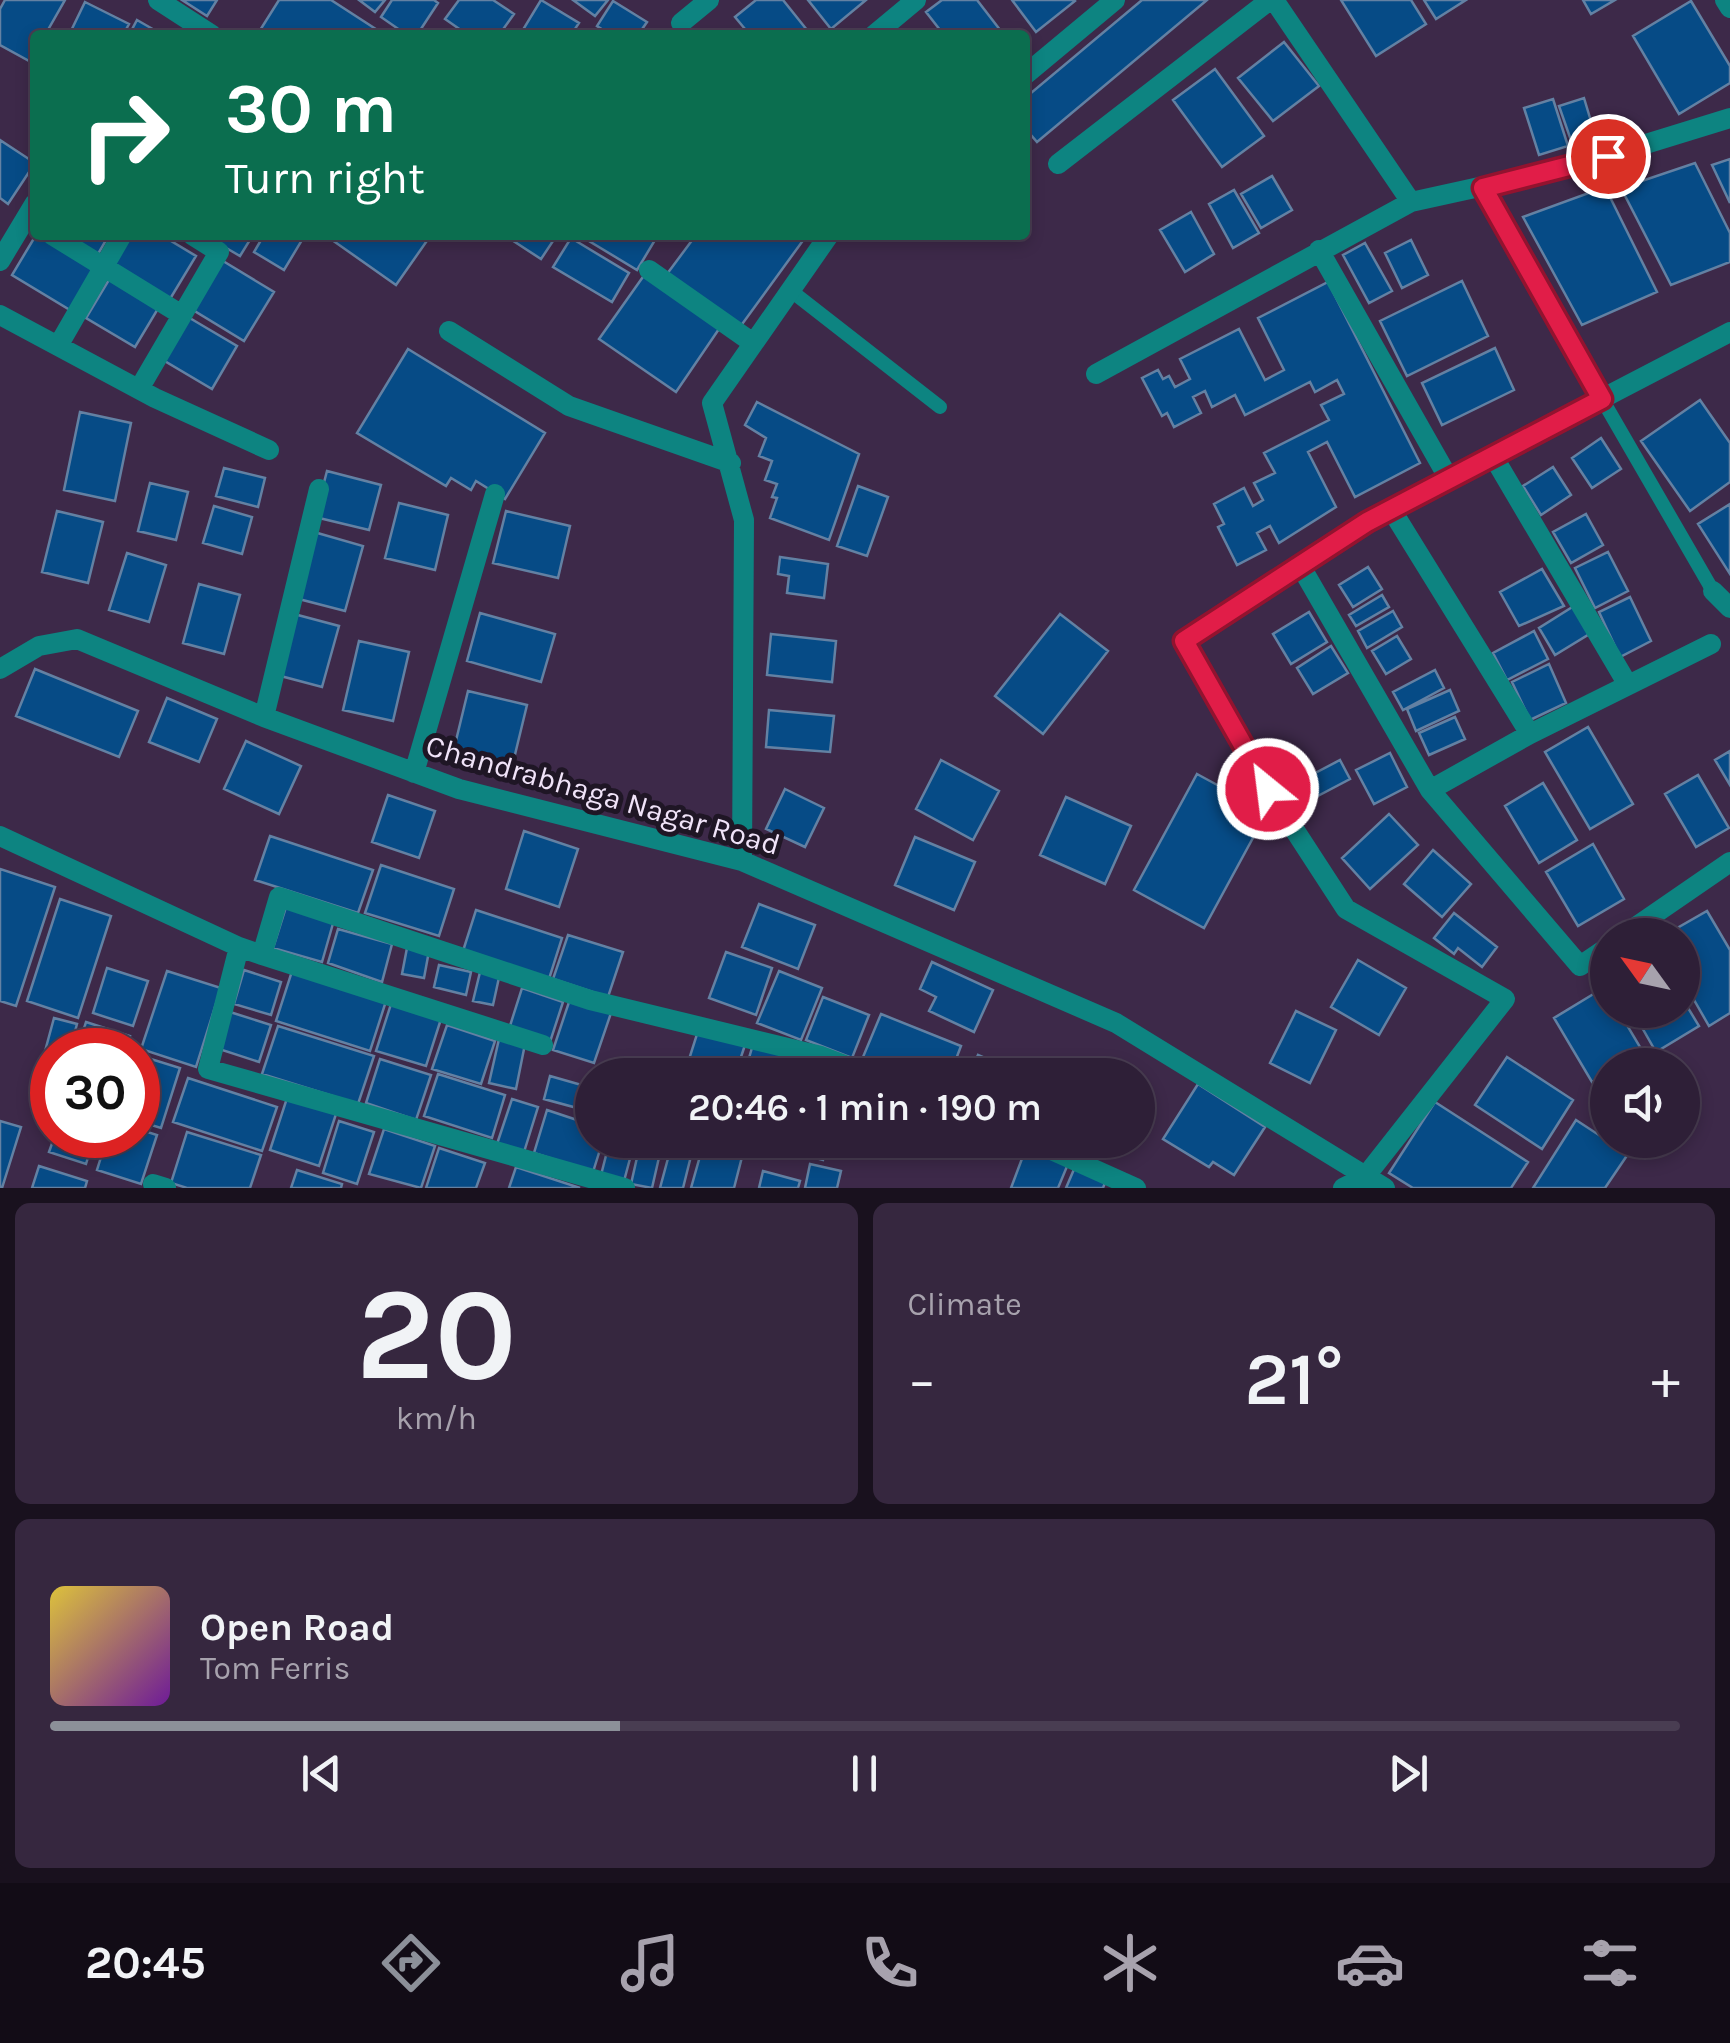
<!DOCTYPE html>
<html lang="en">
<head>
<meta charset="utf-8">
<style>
  :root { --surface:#2e1f37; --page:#36273f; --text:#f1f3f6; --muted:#a7a2ad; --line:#493d52; --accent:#8c9099 }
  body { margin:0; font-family:Karla,sans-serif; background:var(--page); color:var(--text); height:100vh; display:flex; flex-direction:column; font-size:38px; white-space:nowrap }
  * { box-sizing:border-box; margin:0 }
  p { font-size:32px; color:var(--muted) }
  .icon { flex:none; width:55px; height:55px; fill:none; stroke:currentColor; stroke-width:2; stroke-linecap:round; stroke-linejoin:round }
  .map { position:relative; height:1188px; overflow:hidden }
  .side { display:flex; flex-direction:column; gap:15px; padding:15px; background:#19111e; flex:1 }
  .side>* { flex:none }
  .guide { position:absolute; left:30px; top:30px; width:1000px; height:210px; border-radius:10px; box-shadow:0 5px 15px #0003,0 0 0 2px var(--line); background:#0b6e4f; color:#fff; overflow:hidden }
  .needle { width:65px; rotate:303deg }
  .tools { position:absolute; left:1590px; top:918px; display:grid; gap:20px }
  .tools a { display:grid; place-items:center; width:110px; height:110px; border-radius:50%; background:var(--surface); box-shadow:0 5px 15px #0003,0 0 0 2px var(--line); font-size:50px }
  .speed { position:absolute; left:30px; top:1028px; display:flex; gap:20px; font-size:50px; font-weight:700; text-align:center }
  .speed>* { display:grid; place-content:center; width:130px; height:130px; border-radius:50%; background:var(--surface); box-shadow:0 5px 15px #0003,0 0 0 2px var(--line); line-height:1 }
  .speed .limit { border:15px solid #d22; background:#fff; color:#111 }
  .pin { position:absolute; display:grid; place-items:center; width:85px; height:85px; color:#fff; margin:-42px; border:5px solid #fff; border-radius:50%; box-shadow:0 2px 10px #0007 }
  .me { position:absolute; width:110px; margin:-55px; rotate:331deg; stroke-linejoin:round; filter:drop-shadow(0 0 8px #0008) }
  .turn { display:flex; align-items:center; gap:35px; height:210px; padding:0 30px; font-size:45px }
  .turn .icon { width:130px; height:130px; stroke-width:2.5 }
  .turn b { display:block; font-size:70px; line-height:85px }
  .big { font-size:75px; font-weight:600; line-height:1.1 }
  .side .tile { flex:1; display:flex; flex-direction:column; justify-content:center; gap:15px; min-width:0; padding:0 35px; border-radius:15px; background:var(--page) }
  .side .dial { align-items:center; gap:0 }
  .dial b { font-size:130px; line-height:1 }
  .song { display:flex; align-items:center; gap:30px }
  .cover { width:120px; height:120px; border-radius:15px; background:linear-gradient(135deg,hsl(50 70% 55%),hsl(280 70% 35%)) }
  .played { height:10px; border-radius:5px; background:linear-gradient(90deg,var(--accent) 35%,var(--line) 35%) }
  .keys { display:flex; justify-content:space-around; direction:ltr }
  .heat { display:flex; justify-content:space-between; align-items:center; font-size:55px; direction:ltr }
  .side .tiles { flex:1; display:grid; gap:15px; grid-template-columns:1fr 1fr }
  .tile:last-child { grid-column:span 2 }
  .trip { position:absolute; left:575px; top:1058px; width:580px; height:100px; border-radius:50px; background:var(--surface); box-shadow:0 5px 15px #0003,0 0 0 2px var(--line); font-weight:600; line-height:100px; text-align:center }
  .menu { display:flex; height:160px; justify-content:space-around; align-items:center; background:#120c16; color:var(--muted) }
  .menu .icon { width:70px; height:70px }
  .menu .selected { color:var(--accent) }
  .menu b { font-size:45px; color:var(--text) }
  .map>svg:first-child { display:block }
  .building { fill:#064b86; stroke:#6381a3; stroke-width:2.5 }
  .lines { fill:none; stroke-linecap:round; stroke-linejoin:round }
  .lane { stroke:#0d8481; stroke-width:14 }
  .street { stroke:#0d8481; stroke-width:20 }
  .route-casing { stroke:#92132f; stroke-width:25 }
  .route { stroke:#e11d48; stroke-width:18 }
  .labels { text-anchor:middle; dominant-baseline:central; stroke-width:10; stroke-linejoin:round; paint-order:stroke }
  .street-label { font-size:30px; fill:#f0e3f8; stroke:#1f1625 }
</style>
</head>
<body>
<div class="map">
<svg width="1730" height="1188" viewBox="0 0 1730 1188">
  <rect width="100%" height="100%" fill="#3d2949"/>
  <path class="building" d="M 5,0 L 65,0 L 45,35 L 35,35 L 31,62 L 0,45 L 0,9 Z
    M 182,0 L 217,0 L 207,16 Z
    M 279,0 L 331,0 L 385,35 L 257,35 Z
    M 359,0 L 385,0 L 375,12 Z
    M 392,0 L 434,0 L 438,3 L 417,35 L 407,35 L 381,17 Z
    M 459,0 L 493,0 L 514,14 L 499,35 L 468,35 L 445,19 Z
    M 541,0 L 579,23 L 571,35 L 535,35 L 524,28 Z
    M 573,0 L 608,0 L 595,16 Z
    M 756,0 L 783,0 L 811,35 L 750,35 L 735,17 Z
    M 808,0 L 866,0 L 831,29 Z
    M 942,0 L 977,0 L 1004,35 L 944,35 L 926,12 Z
    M 1012,0 L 1074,0 L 1075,1 L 1036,32 Z
    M 1142,0 L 1207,0 L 1037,142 L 1025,128 L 1025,98 Z
    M 1341,0 L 1411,0 L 1426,24 L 1376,56 Z
    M 1424,0 L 1466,0 L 1436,19 Z
    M 1583,0 L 1615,0 L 1591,14 Z
    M 613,1 L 647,22 L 638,35 L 611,35 L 597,26 Z
    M 1691,1 L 1730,66 L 1730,83 L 1679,114 L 1633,36 Z
    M 85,2 L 129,24 L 123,35 L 69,35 Z
    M 137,20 L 163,35 L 129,35 Z
    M 1284,42 L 1319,86 L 1273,121 L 1238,78 Z
    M 1215,69 L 1264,136 L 1222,167 L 1173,100 Z
    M 1584,98 L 1596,138 L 1573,146 L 1559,106 Z
    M 1553,99 L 1568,146 L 1539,155 L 1524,108 Z
    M 0,140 L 35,163 L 8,204 L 0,198 Z
    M 1730,159 L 1730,203 L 1712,165 Z
    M 1695,163 L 1730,233 L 1730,262 L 1671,285 L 1621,188 Z
    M 1272,176 L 1292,210 L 1261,228 L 1241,194 Z
    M 1605,187 L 1657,292 L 1582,325 L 1523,217 Z
    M 1234,190 L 1259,233 L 1233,248 L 1209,204 Z
    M 1191,212 L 1214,254 L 1185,272 L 1160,230 Z
    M 36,235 L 96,268 L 70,310 L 12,275 Z
    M 67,235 L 109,235 L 98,254 Z
    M 128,235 L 161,235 L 196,256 L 170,299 L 111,264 Z
    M 204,235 L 253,235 L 240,256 Z
    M 264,235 L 305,235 L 284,270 L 254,252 Z
    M 325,235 L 431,235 L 396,285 Z
    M 504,235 L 557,235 L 541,259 Z
    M 579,235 L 658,235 L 637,270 Z
    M 696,235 L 807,235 L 740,327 L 667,274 Z
    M 571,238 L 629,273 L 612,302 L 553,267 Z
    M 1411,240 L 1428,275 L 1402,288 L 1385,253 Z
    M 1365,243 L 1392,291 L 1369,303 L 1343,255 Z
    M 223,261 L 274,292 L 244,341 L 193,310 Z
    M 645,274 L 721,326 L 676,392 L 599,339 Z
    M 110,278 L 159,307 L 135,347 L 86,318 Z
    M 1462,281 L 1488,336 L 1407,376 L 1380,321 Z
    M 1328,282 L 1420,463 L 1355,497 L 1327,442 L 1308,452 L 1336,507 L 1279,543 L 1270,526 L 1257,533 L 1266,550 L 1237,565 L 1218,527 L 1224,524 L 1214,504 L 1244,488 L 1253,506 L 1263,500 L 1254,483 L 1275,473 L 1264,453 L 1329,420 L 1321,405 L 1344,394 L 1337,380 L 1315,392 L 1310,382 L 1245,415 L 1235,395 L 1212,407 L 1205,391 L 1193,397 L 1201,413 L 1174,427 L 1167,413 L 1162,416 L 1142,378 L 1158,370 L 1163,379 L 1169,376 L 1175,387 L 1190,379 L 1180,359 L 1239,329 L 1265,380 L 1284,370 L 1258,318 Z
    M 188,317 L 237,346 L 212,389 L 163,360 Z
    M 1495,348 L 1514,390 L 1442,425 L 1422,383 Z
    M 408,349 L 545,433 L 505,499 L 476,481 L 471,490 L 451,478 L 446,486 L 357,433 Z
    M 1700,400 L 1730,443 L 1730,482 L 1690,511 L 1641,441 Z
    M 757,402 L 859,454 L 829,540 L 770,518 L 777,498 L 772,497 L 777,484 L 765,480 L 772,461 L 759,456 L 766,438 L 745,425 Z
    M 80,412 L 131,423 L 115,501 L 64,490 Z
    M 1601,438 L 1621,469 L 1592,488 L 1572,458 Z
    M 1553,467 L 1571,495 L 1541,515 L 1523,486 Z
    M 224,468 L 265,478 L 258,507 L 216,496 Z
    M 327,471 L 381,485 L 369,530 L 315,517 Z
    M 150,483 L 188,492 L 176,540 L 138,531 Z
    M 858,486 L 888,497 L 867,556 L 837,546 Z
    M 399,503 L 448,515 L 435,570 L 385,558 Z
    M 1730,504 L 1730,574 L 1698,524 Z
    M 214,506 L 252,517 L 242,554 L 203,543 Z
    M 57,511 L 103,522 L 88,583 L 42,572 Z
    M 506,511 L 570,526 L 558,578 L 493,563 Z
    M 1586,514 L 1603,545 L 1571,563 L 1553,532 Z
    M 314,532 L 363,546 L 345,611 L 295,598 Z
    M 1608,552 L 1628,591 L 1595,608 L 1575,568 Z
    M 127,553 L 166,565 L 149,622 L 109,610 Z
    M 780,557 L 828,564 L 824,598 L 787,593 L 789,576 L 778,574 Z
    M 1368,567 L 1382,589 L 1353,607 L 1339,585 Z
    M 1542,569 L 1564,606 L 1519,626 L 1500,592 Z
    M 199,584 L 240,595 L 224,654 L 183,643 Z
    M 1382,595 L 1389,607 L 1356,626 L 1349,615 Z
    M 1630,597 L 1651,641 L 1620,657 L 1599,612 Z
    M 1574,606 L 1591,633 L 1555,655 L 1539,628 Z
    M 1393,611 L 1402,627 L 1367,648 L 1358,631 Z
    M 1309,612 L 1327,642 L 1291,664 L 1273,634 Z
    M 480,613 L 555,634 L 541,682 L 467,661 Z
    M 294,614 L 339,626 L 322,687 L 277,675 Z
    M 1060,614 L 1108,651 L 1043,734 L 995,696 Z
    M 1534,631 L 1548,659 L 1507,680 L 1493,653 Z
    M 771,634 L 836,641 L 832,682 L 767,675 Z
    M 1397,636 L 1411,659 L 1386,674 L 1372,651 Z
    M 359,641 L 409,652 L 393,721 L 343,710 Z
    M 1331,646 L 1348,673 L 1313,694 L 1297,668 Z
    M 1549,664 L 1566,703 L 1530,720 L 1512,682 Z
    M 35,669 L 138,711 L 119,757 L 16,716 Z
    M 1435,670 L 1444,688 L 1403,710 L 1393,692 Z
    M 1450,690 L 1459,711 L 1416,731 L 1407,709 Z
    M 468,691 L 527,705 L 511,771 L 452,757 Z
    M 167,698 L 217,719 L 199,762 L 149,742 Z
    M 769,710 L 834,716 L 830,752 L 766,747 Z
    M 1455,717 L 1465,739 L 1429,755 L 1419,733 Z
    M 1588,727 L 1633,804 L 1590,829 L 1545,752 Z
    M 246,741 L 301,766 L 279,814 L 224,789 Z
    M 1730,751 L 1730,785 L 1715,760 Z
    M 1390,753 L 1407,787 L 1374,804 L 1356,770 Z
    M 941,760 L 999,791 L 973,840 L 916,809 Z
    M 1340,760 L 1350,779 L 1310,800 L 1300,781 Z
    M 1197,774 L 1267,812 L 1204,928 L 1134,890 Z
    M 1698,775 L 1729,828 L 1696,847 L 1665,794 Z
    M 1543,783 L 1577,840 L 1539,863 L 1505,806 Z
    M 785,789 L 824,808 L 805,847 L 766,829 Z
    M 388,795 L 435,811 L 419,858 L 372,842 Z
    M 1066,797 L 1131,826 L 1105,884 L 1040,855 Z
    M 1389,814 L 1418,845 L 1370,889 L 1342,858 Z
    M 524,831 L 578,849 L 559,907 L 506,889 Z
    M 270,836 L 373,870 L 358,913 L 255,880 Z
    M 915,837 L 975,862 L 954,910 L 895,885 Z
    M 1593,844 L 1624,899 L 1578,926 L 1546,872 Z
    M 1433,850 L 1471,884 L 1442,917 L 1404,884 Z
    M 381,865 L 454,889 L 439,936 L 365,913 Z
    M 0,869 L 55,887 L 16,1006 L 0,1001 Z
    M 60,899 L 111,916 L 78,1018 L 27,1001 Z
    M 759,904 L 815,925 L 798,969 L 742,947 Z
    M 286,907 L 334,920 L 322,962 L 273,948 Z
    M 476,910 L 562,938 L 549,979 L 463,951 Z
    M 1707,911 L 1730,950 L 1730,1013 L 1709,1026 L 1682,979 L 1682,935 L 1665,935 Z
    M 1454,913 L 1497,947 L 1482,967 L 1458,948 L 1454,954 L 1434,938 Z
    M 338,929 L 392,944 L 382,982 L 328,963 Z
    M 568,935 L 623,952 L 608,997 L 553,979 Z
    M 407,948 L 429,951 L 424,978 L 402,974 Z
    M 726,952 L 772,968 L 756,1015 L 709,998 Z
    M 1358,960 L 1406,988 L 1379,1035 L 1331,1007 Z
    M 932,962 L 993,990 L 974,1032 L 929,1011 L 936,997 L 920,989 Z
    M 439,965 L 471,972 L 466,995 L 434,987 Z
    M 107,968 L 148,981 L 133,1026 L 93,1013 Z
    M 293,968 L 387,998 L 370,1051 L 276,1021 Z
    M 481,968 L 500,973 L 493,1005 L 473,1001 Z
    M 244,970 L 281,982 L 271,1015 L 234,1004 Z
    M 167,971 L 221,988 L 196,1067 L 141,1049 Z
    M 779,971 L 822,988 L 801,1040 L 757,1023 Z
    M 1605,987 L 1608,1010 L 1618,1010 L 1643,1052 L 1621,1065 L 1608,1065 L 1608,1073 L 1592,1082 L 1554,1018 Z
    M 522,988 L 563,1002 L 550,1042 L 509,1029 Z
    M 823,997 L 869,1015 L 852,1058 L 806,1040 Z
    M 1682,998 L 1699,1026 L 1656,1052 L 1632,1010 L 1682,1010 Z
    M 570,999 L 611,1013 L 594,1063 L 553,1050 Z
    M 391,1004 L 441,1019 L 426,1066 L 376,1051 Z
    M 1296,1011 L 1336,1030 L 1310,1083 L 1270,1063 Z
    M 230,1012 L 271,1025 L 259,1062 L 219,1049 Z
    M 881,1014 L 961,1046 L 950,1075 L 907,1075 L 863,1057 Z
    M 54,1018 L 77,1024 L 70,1050 L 52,1050 L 52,1068 L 41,1066 Z
    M 86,1022 L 130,1036 L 126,1050 L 77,1050 Z
    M 447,1025 L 495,1041 L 481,1084 L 432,1069 Z
    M 278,1026 L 374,1056 L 358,1104 L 262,1074 Z
    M 698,1031 L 745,1045 L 735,1075 L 684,1075 Z
    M 499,1039 L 525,1044 L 516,1089 L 489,1083 Z
    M 754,1041 L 803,1056 L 798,1075 L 744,1075 Z
    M 138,1055 L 180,1068 L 161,1128 L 138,1121 Z
    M 978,1055 L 1024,1075 L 969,1075 Z
    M 1507,1057 L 1573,1100 L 1542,1149 L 1475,1105 Z
    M 380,1059 L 431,1075 L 416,1120 L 366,1103 Z
    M 808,1065 L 841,1075 L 804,1075 Z
    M 438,1074 L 505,1095 L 492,1138 L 424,1116 Z
    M 550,1076 L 592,1088 L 592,1112 L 544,1099 Z
    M 188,1078 L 277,1107 L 262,1151 L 173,1122 Z
    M 1198,1084 L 1265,1127 L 1234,1175 L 1213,1162 L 1209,1167 L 1163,1139 Z
    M 288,1095 L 337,1111 L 319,1166 L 270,1150 Z
    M 512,1099 L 538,1107 L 524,1152 L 497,1144 Z
    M 1435,1102 L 1528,1162 L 1511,1188 L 1413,1188 L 1389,1173 Z
    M 547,1110 L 592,1125 L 592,1140 L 603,1140 L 593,1172 L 534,1153 Z
    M 1576,1120 L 1628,1154 L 1605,1188 L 1533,1188 Z
    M 0,1121 L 21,1127 L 2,1188 L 0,1188 Z
    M 339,1121 L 374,1132 L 357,1184 L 323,1173 Z
    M 138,1129 L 157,1135 L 141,1184 L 97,1170 L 108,1135 L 138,1135 Z
    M 384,1129 L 435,1146 L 421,1188 L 369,1174 Z
    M 187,1132 L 261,1155 L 250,1188 L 187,1188 L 171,1183 Z
    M 55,1135 L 95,1135 L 86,1164 L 49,1152 Z
    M 610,1140 L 635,1140 L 624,1181 L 601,1175 Z
    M 641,1140 L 663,1140 L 652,1188 L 631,1184 Z
    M 673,1140 L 695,1140 L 683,1188 L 660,1188 Z
    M 741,1140 L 778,1140 L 775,1151 Z
    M 785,1140 L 829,1140 L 823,1160 L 782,1149 Z
    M 704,1142 L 743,1153 L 734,1188 L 691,1188 Z
    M 439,1148 L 485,1163 L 476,1188 L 426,1188 Z
    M 1026,1148 L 1068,1164 L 1058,1188 L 1011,1188 Z
    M 810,1164 L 841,1171 L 837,1188 L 805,1188 Z
    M 39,1166 L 87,1181 L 85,1188 L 32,1188 Z
    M 516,1167 L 580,1188 L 509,1188 Z
    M 1075,1167 L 1106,1180 L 1103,1188 L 1066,1188 Z
    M 297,1170 L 342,1184 L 341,1188 L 291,1188 Z
    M 763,1171 L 800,1181 L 798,1188 L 759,1188 Z"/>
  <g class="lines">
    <path class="lane" d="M 790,290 L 940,407
      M 1602,399 L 1713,591"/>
    <path class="street" d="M 158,0 L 212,35
      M 1274,0 L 1411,202
      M 1725,0 L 1730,8
      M 681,23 L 709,0
      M 874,35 L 916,0
      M 1025,75 L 1115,0
      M 1058,164 L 1270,0
      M 1483,188 L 1602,399
      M 52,235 L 182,315
      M 1319,250 L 1449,479
      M 0,261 L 35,203
      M 649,270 L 753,343
      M 0,315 L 155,398 L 269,450
      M 449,331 L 569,406 L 731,463
      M 58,346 L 122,235
      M 1096,374 L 1411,202 L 1571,167 L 1730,118
      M 139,389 L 219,252 L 192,235
      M 1493,456 L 1628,685
      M 1391,509 L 1530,734
      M 1300,565 L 1430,790 L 1580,966 L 1608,947
      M 1713,591 L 1730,608
      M 0,669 L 39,646 L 77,639 L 264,717 L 459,789 L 742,861 L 1116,1023 L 1385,1188
      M 264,717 L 319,489
      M 414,773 L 495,494
      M 1430,790 L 1530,734 L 1711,644
      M 0,836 L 239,947
      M 742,861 L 744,520 L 712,403 L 829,235
      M 1624,935 L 1730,862
      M 262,955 L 543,1045
      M 1029,1140 L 1136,1188
      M 153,1184 L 166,1188
      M 625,1188 L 208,1069 L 239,947 L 262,955 L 279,897 L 590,1000 L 821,1056 L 871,1075
      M 1343,1188 L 1365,1177 L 1505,999 L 1346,909 L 1268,789 L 1184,641 L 1367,521 L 1730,332"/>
  </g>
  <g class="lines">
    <defs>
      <path id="route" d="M 1268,789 L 1184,641 L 1367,522 L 1602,399 L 1483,188 L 1608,156"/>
    </defs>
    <use href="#route" class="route-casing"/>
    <use href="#route" class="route"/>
  </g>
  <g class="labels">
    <g class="street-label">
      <text transform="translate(603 795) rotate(16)">Chandrabhaga Nagar Road</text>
    </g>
  </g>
</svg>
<div class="tools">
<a><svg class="needle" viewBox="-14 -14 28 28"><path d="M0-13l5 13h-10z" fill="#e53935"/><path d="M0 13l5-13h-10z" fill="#a7a2ad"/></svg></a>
<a><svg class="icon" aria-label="sound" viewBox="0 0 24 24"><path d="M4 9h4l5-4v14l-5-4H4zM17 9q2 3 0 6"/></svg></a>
</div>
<div class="speed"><div class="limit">30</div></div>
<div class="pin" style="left:1608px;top:156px;background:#d93025"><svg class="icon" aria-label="arrive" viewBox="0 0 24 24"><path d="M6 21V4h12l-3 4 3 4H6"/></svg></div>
<svg class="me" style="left:1268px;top:789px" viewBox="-20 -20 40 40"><circle r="17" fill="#e11d48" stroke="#fff" stroke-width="3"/><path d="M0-11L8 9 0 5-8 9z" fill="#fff"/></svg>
<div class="trip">20:46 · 1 min · 190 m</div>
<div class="guide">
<div class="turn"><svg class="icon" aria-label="right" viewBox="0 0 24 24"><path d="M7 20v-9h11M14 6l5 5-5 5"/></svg><div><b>30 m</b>Turn right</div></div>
</div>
</div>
<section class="side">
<div class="tiles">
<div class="tile dial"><b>20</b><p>km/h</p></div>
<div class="tile"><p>Climate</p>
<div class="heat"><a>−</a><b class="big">21°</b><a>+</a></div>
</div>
<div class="tile">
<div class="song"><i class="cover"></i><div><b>Open Road</b><p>Tom Ferris</p></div></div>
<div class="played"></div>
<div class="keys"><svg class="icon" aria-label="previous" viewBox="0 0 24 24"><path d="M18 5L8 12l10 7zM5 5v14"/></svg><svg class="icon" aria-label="pause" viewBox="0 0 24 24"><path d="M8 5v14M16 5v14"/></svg><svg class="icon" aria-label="next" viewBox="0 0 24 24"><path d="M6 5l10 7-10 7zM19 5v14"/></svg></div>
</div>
</div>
</section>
<nav class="menu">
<b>20:45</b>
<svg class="icon selected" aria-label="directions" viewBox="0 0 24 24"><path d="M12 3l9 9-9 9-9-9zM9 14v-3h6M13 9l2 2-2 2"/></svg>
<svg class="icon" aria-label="music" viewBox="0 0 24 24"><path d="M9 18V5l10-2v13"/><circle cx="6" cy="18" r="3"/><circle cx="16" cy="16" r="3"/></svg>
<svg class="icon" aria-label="phone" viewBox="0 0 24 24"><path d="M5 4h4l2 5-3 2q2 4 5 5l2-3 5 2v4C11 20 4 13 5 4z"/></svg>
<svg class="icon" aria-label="climate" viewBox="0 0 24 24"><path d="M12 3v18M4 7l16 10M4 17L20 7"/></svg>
<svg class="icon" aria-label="car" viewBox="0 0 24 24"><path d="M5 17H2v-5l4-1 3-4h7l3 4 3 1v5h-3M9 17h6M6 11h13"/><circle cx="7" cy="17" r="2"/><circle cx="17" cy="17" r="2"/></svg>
<svg class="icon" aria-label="filters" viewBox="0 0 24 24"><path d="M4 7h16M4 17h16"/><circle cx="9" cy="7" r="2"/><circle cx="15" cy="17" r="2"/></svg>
</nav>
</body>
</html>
